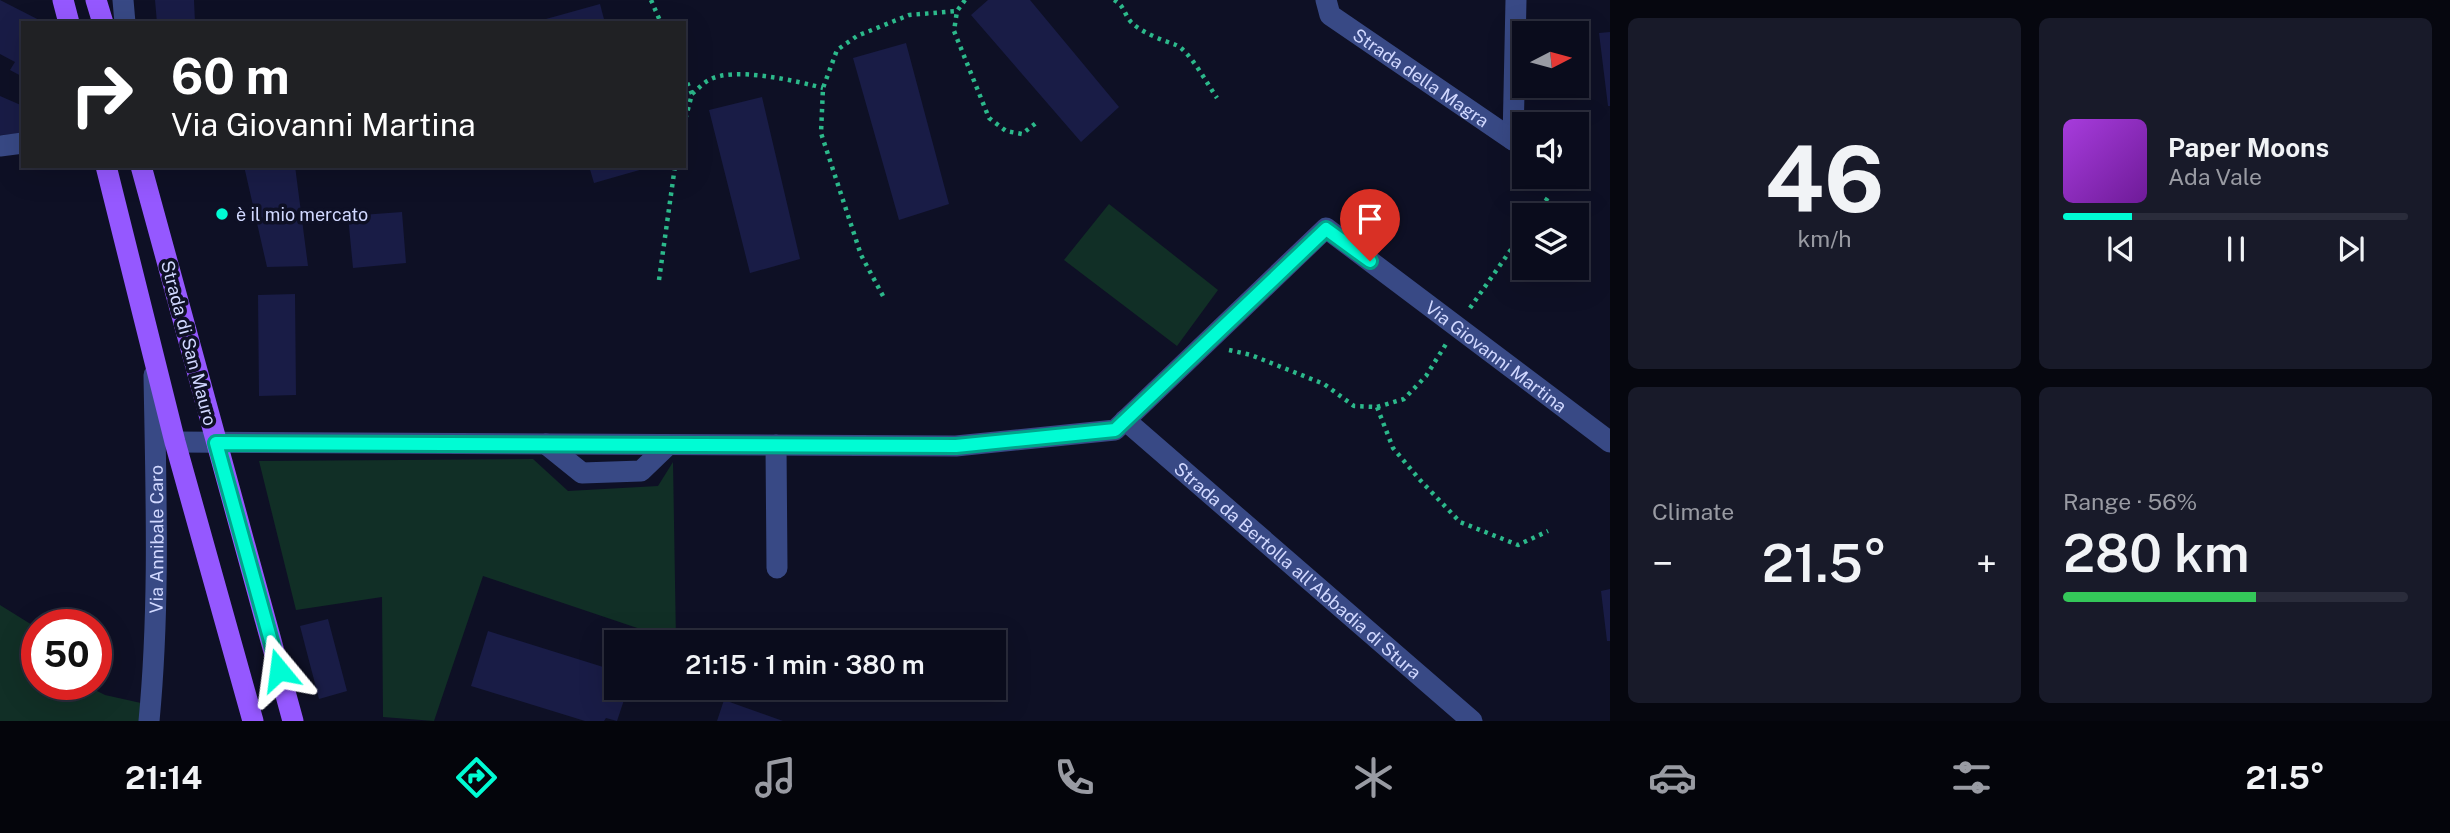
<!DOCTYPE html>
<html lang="en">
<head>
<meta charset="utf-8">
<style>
  :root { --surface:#0a0c1c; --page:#181a29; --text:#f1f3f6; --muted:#999ba3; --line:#2a2c3b; --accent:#00fcd4 }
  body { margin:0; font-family:"Public Sans",sans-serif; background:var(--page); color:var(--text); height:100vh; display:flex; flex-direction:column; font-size:26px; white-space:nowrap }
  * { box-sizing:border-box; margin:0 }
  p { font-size:23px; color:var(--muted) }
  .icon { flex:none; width:38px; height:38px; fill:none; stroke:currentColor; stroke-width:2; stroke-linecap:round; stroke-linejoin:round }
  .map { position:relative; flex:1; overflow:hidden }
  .panel { display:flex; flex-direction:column; gap:18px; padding:18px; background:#06070f; width:840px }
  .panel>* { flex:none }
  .guide { position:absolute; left:21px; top:21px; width:665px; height:147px; border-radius:0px; box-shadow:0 7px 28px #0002,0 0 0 2px var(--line); background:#202124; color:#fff; overflow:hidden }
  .needle { width:46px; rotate:84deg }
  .fabs { position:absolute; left:1512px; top:21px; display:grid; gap:14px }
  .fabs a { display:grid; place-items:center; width:77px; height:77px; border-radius:0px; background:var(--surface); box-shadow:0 7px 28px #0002,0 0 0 2px var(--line); font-size:35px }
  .speed { position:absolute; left:21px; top:609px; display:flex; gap:14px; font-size:35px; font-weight:700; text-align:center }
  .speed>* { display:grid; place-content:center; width:91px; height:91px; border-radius:50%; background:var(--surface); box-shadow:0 7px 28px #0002,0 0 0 2px var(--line); line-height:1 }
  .speed .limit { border:10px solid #d22; background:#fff; color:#111 }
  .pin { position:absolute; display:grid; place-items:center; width:60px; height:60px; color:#fff; margin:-72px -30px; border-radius:50% 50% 50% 0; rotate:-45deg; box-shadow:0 0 7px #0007 }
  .pin .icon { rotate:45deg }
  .me { position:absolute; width:77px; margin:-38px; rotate:344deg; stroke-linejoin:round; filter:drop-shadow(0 0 5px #0008) }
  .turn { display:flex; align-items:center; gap:24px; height:147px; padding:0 35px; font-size:32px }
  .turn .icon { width:91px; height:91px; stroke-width:2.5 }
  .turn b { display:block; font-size:49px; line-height:60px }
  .big { font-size:52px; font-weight:600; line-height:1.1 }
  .panel .card { flex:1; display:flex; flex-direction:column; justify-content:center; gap:10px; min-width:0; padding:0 24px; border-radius:10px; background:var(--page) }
  .panel .dial { align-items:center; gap:0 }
  .dial b { font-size:91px; line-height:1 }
  .song { display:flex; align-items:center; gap:21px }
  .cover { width:84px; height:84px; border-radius:10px; background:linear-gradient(135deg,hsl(280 70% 55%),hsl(280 70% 35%)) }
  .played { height:7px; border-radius:4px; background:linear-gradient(90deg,var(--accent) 20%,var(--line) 20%) }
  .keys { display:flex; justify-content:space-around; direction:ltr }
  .heat { display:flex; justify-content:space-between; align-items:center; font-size:38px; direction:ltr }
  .charge { height:10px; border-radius:5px; background:linear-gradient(90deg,#34c759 56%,var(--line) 0) }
  .panel .tiles { flex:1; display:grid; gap:18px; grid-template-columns:repeat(2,1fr) }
  .trip { position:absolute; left:604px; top:630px; width:402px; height:70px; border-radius:0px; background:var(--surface); box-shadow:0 7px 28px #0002,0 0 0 2px var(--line); font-weight:600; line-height:70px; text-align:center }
  .tab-bar { display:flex; height:112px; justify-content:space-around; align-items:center; background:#04050b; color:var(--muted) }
  .tab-bar .icon { width:49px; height:49px }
  .tab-bar .active { color:var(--accent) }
  .tab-bar b { font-size:32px; color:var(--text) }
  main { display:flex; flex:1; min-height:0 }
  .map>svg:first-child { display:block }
  .green { fill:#112f26 }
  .building { fill:#191c46 }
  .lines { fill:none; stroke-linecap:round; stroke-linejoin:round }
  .path { stroke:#2cb98b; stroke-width:4.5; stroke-dasharray:3.5 5; stroke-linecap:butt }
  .minor { stroke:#384985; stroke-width:21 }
  .major { stroke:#9558ff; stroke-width:21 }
  .route-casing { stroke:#00a48a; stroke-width:18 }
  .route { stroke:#00fcd4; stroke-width:12 }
  .poi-dot { fill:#00fcd4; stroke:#0e1025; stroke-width:2.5 }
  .labels { text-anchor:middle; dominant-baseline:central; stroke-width:7; stroke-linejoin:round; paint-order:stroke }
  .street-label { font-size:18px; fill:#d1d8ff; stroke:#0e1025 }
  .poi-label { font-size:18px; fill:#d1d8ff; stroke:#0e1025; text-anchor:start }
</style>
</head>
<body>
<main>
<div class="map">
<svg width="1610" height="721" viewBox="0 0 1610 721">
  <rect width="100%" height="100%" fill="#0e1025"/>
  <path class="green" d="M 1109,204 L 1218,290 L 1177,346 L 1064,260 Z
    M 533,459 L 568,491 L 658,486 L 673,462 L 676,641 L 483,576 L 434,721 L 383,717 L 382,597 L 296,610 L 259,461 Z
    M 0,605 L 37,628 L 37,684 L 83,684 L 105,695 L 141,703 L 141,721 L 0,721 Z"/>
  <path class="building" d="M 0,0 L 45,23 L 23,23 L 23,77 L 10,70 L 15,62 L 0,54 Z
    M 155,0 L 194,0 L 195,23 L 157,23 Z
    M 988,0 L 1030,0 L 1119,107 L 1081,142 L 971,15 Z
    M 600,4 L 605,23 L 547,23 L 546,19 Z
    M 1610,32 L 1610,106 L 1608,106 L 1599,33 Z
    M 906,43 L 949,204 L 899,220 L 853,58 Z
    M 0,96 L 23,106 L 23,134 L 0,135 Z
    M 762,97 L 800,259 L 750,273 L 709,110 Z
    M 244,166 L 295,166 L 308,266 L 267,267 Z
    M 589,166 L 650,166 L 650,167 L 594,183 Z
    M 402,212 L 406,263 L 353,268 L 348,216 Z
    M 295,294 L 296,395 L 259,396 L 258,295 Z
    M 1610,589 L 1610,641 L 1607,641 L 1601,591 Z
    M 328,619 L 347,691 L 319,699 L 300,626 Z
    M 488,631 L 616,671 L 616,688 L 628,688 L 617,721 L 606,718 L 604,721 L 585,721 L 471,686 Z
    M 724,700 L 783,721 L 717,721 Z"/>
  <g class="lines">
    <path class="path" d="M 651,0 L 661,23
      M 965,0 L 957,11 L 954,31 L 989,118 L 1006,131 L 1022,134 L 1036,123
      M 1114,0 C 1124,5 1124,14 1131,22 C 1142,33 1162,40 1176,45 C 1189,50 1208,85 1217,98
      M 684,75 L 692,94 L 684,124
      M 692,94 C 698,89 703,83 709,80 C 733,66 797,81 823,88
      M 1536,215 L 1549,196
      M 659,280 L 675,166
      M 883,296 L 861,255 L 821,133 L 823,88 L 837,50 L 857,36 L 909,15 L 957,11
      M 1470,308 L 1524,231
      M 1229,350 L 1251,355 L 1324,384 L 1354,406 L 1377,407 L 1393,448 L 1420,480 L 1460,522 L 1518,545 L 1548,531
      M 1377,407 L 1404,399 L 1426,376 L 1446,344"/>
    <g class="minor">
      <path d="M 123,0 L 125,23"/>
      <path id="s1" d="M 1326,0 L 1330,15 L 1513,140"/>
      <path d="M 1513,140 L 1516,0"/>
      <path d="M 0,146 L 23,143"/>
      <path id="s2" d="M 1125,420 L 1472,721"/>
      <path id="s3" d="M 175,442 L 956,446 L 1115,430 L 1326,228 L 1610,442"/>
      <path d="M 546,444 L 582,473 L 641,471 L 668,445"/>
      <path d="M 776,445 L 777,568"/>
      <path id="s4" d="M 149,721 C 160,606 156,491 154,375"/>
    </g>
    <path class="major" d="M 63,0 L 69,23
      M 96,0 L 103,23
      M 106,166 L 175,442 L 253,721
      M 141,166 L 293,721"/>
  </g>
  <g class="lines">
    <defs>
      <path id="route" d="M 279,670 L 216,443 L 956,446 L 1115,430 L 1326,229 L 1370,261"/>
    </defs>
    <use href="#route" class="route-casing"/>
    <use href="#route" class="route"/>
  </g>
  <circle class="poi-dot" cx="222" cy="214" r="7"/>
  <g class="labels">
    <g class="street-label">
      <text stroke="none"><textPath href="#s1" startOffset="126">Strada della Magra</textPath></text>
      <text transform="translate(189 343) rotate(75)">Strada di San Mauro</text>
      <text stroke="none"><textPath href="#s3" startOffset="1446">Via Giovanni Martina</textPath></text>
      <text stroke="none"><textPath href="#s4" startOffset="182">Via Annibale Caro</textPath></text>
      <text stroke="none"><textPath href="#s2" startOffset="229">Strada da Bertolla all'Abbadia di Stura</textPath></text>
    </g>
    <g class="poi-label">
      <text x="236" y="214">è il mio mercato</text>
    </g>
  </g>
</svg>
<div class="fabs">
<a><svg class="needle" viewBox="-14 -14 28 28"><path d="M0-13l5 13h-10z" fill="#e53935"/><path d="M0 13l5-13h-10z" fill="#999ba3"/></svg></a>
<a><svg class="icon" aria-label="sound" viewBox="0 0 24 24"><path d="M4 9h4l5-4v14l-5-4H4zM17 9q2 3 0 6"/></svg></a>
<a><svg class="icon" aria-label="layers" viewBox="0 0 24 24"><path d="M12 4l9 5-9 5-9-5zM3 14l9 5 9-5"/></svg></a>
</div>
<div class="speed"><div class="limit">50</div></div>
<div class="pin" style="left:1370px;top:261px;background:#d93025"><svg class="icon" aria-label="arrive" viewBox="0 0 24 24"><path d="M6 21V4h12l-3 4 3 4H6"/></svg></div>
<svg class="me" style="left:279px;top:670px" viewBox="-20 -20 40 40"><path d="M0-17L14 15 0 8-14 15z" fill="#00fcd4" stroke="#fff" stroke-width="4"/></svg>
<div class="trip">21:15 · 1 min · 380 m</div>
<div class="guide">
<div class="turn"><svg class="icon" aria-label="right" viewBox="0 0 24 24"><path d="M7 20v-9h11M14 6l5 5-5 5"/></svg><div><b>60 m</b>Via Giovanni Martina</div></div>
</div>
</div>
<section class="panel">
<div class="tiles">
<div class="card dial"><b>46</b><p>km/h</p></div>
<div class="card">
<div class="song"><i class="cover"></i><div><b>Paper Moons</b><p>Ada Vale</p></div></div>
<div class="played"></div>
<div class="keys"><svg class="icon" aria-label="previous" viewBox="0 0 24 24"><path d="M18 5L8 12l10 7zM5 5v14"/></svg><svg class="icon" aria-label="pause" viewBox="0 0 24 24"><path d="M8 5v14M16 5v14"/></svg><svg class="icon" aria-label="next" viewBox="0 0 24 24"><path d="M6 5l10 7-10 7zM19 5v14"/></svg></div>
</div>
<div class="card"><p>Climate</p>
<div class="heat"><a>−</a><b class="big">21.5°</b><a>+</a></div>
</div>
<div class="card"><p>Range · 56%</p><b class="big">280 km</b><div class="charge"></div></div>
</div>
</section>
</main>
<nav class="tab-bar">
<b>21:14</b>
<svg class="icon active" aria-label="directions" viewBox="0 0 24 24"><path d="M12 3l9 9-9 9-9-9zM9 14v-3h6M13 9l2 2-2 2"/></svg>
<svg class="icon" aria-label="music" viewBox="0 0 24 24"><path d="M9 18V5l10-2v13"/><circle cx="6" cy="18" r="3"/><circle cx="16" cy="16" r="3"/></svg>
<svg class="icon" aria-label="phone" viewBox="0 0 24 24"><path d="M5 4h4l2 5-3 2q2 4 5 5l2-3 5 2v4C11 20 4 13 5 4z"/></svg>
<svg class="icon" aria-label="climate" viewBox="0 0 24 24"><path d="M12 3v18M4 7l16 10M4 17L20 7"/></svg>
<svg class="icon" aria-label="car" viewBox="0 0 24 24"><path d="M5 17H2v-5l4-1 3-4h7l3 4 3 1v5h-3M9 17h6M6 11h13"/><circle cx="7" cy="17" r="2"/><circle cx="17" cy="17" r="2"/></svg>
<svg class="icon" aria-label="filters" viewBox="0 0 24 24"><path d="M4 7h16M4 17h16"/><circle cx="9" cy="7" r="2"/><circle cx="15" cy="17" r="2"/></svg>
<b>21.5°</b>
</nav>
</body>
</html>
